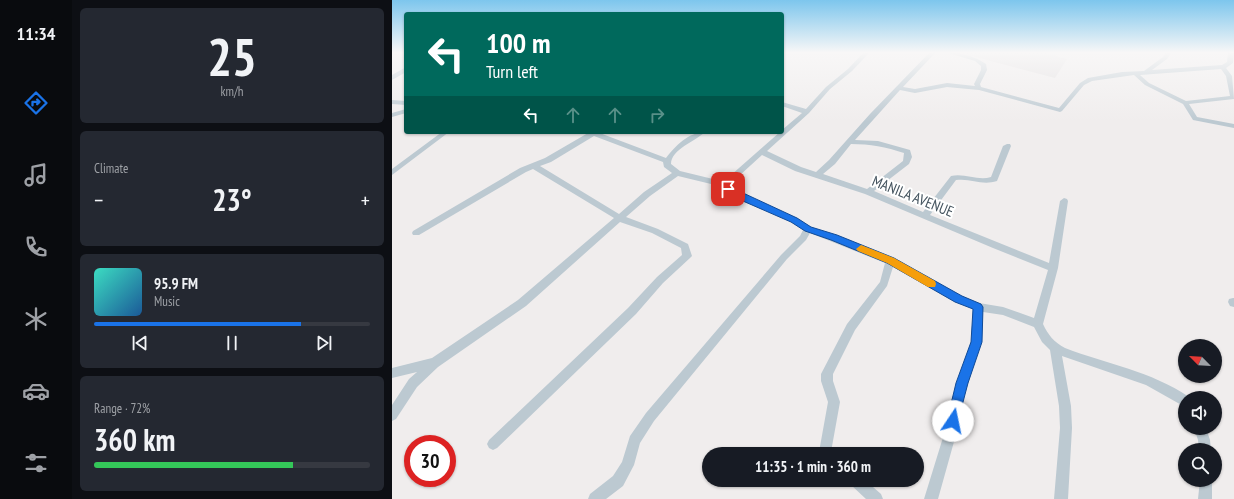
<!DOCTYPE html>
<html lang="en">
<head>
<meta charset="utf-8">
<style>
  :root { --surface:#171b24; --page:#242831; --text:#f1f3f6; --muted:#9ea1a6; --line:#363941; --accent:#1a73e8 }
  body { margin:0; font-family:"PT Sans Narrow",sans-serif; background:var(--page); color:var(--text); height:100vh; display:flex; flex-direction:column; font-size:15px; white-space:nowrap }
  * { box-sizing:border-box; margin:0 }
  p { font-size:13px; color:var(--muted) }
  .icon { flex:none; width:22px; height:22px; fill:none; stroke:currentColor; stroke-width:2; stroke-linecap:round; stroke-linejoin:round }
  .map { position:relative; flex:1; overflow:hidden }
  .panel { display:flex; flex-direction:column; gap:8px; padding:8px; background:#0d0f14; width:320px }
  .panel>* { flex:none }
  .hud { position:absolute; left:12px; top:12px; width:380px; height:122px; border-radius:4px; box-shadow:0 1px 3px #0004; background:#00695c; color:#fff; overflow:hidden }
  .needle { width:26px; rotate:294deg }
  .controls { position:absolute; left:786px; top:339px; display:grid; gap:8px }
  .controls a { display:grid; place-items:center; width:44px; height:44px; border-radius:50%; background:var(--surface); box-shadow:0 1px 3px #0004; font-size:20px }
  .speed { position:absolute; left:12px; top:435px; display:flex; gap:8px; font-size:20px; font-weight:700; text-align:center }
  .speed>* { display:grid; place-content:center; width:52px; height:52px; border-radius:50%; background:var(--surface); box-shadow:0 1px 3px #0004; line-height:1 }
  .speed .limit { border:6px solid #d22; background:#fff; color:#111 }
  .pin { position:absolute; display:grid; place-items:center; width:34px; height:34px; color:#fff; margin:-17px; border-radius:8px; box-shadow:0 2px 6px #0006 }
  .me { position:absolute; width:44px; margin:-22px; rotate:11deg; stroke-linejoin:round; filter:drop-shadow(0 0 3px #0008) }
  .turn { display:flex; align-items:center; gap:14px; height:84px; padding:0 16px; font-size:18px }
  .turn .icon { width:52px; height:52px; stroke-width:2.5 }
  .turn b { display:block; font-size:28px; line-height:34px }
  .lanes { display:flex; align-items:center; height:38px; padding:0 16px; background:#0003; justify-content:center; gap:20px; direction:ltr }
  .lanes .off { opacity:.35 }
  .big { font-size:30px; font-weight:700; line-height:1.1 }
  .panel .tile { flex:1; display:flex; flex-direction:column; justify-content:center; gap:6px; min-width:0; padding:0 14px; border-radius:6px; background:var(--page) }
  .panel .dial { align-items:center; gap:0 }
  .dial b { font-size:52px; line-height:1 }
  .song { display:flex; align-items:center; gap:12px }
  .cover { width:48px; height:48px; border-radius:6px; background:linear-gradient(135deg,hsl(170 70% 55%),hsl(210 70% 35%)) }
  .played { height:4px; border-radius:2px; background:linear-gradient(90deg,var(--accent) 75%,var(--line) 75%) }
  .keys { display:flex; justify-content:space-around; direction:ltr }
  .heat { display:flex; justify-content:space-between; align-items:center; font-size:22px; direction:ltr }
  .charge { height:6px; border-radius:3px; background:linear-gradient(90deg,#34c759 72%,var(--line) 0) }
  .trip { position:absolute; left:310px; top:447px; width:222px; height:40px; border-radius:20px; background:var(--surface); box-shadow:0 1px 3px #0004; font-weight:700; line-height:40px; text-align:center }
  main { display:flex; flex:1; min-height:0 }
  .menu { display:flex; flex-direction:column; width:72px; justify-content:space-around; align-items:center; background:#090b0e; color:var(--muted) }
  .menu .icon { width:28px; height:28px }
  .menu .current { color:var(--accent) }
  .menu b { font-size:18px; color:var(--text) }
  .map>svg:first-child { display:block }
  .education { fill:#e1dedf }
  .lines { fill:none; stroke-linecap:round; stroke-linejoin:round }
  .minor { fill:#bcc9d1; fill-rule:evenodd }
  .route { fill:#1a73e8; stroke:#114b97 }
  .slow { fill:#f59e0b }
  .labels { text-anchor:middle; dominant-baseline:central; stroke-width:4; stroke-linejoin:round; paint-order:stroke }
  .street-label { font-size:15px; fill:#43525d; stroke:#fff }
</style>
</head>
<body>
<main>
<nav class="menu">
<b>11:34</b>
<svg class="icon current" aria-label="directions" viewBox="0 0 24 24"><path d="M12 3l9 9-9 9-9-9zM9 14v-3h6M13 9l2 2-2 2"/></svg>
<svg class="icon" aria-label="music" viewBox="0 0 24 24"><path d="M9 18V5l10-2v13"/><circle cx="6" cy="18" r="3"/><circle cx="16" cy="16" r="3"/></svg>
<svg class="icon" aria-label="phone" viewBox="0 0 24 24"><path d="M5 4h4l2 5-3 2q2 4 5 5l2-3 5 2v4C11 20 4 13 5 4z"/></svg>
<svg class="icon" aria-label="climate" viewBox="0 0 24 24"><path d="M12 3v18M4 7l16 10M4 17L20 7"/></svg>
<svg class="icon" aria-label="car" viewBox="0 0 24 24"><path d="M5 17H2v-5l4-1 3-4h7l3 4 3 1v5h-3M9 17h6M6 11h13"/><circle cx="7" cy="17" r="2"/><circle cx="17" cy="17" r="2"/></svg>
<svg class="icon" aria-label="filters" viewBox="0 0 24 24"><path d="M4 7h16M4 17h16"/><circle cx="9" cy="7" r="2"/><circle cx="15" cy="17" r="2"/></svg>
</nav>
<section class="panel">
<div class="tile dial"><b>25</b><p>km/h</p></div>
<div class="tile"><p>Climate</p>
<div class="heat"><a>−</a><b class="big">23°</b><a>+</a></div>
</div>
<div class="tile">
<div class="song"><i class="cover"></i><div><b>95.9 FM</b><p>Music</p></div></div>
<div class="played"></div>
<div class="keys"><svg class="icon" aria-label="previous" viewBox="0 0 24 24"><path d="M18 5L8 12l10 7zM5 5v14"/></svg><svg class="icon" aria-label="pause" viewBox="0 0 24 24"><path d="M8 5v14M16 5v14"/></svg><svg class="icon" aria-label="next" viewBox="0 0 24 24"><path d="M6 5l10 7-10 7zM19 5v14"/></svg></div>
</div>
<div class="tile"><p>Range · 72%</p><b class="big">360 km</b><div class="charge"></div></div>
</section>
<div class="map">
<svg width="842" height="499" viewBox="0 0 842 499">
  <rect width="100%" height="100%" fill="#f0eded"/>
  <path class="education" d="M 565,52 L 649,52 L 675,59 L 663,78 Z"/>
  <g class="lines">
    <path class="minor" d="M 472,52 L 478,52 L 460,71 L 438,89 L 417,113 L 375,151 L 409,167 L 424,172 L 437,160 L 478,114 L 538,52 L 544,52 L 511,87 L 523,89 L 555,83 L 583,86 L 582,84 L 589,70 L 589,66 L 583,61 L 553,52 C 567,52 583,56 594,64 L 595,70 L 588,84 L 589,87 L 667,108 L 688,83 L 696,78 L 730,72 L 752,71 L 771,57 L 774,52 L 780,52 L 775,59 L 760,70 L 830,65 L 835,62 L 836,52 L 842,52 L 841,63 L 834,68 L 840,76 L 842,99 L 797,104 L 805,117 L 842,124 L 842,128 L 801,120 L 791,104 L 753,85 L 742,75 L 700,81 L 692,85 L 670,111 L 668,112 L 587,90 L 555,87 L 523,93 L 508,90 L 463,140 L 486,141 L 518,150 L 520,157 L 517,164 L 482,191 L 531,212 L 559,176 C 573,173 586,181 599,177 L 611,146 L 615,144 L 618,144 L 619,146 L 605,181 C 589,186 580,178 564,180 L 538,215 L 657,263 L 668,201 L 672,198 L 675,199 L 676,201 L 666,268 L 651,324 C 656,335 662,342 673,348 C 715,364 759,371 797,397 L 793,398 L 793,407 L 754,385 L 670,356 L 679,406 L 680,428 L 676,499 L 662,499 L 668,428 L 667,406 L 658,350 L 650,342 L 642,327 L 611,315 L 591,312 L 589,342 L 568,410 L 565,431 L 546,499 L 532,499 L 553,431 L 556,410 L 579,342 L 581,309 L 563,302 L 501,267 L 495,286 L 463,330 L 441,374 L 441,381 L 448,402 L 439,452 L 440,454 L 428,454 L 427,452 L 436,402 L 429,381 L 429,374 L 455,324 L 488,282 L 493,263 L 418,233 L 414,240 L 395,259 L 262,421 L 248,443 L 242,465 L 231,486 L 214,499 L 196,499 L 198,494 L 221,476 L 230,462 L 238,436 L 254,413 L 389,255 L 408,236 L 411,230 L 399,222 L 344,198 L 319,184 L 286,176 L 258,196 L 234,217 L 266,229 L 296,244 L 300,256 L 298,258 L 271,283 L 244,314 L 105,448 L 101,450 L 97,448 L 95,444 L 97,440 L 236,308 L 265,277 L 290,255 L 289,248 L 260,233 L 228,222 L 134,306 L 46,367 L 25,387 L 4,419 L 0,421 L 0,405 L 17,379 L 25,372 L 0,378 L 0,368 L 40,358 L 126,300 L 222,218 L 141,169 L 134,172 L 27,235 L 21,235 L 20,233 L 21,231 L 128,168 L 153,158 L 196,133 L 196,132 L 205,132 L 274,158 C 283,146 297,132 313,132 C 304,141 279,149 279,164 L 288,171 L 325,180 L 330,183 L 388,132 L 390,132 L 390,130 L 410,113 L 390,106 L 390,102 L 414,109 L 434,87 L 456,69 ZM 829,69 L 834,76 L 838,96 L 794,101 L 757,83 L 748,75 ZM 202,136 L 271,162 L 272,167 L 280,173 L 252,192 L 227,214 L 148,166 L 159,162 ZM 459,144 C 478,144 494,147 512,153 L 511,161 L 475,189 L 431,174 L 443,164 ZM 370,155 L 403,171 L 473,194 L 601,248 L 656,270 L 642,318 L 611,307 L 587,303 L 569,296 L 501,258 L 419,227 L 405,218 L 350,194 L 336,186 Z
      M 14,67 L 14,72 L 0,80 L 0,75 Z
      M 0,100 L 14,101 L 14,105 L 0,104 Z
      M 14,109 L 14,113 L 0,117 L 0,113 Z
      M 50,132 L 57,132 L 0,175 L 0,169 Z
      M 841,298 L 842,298 L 842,307 L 838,306 L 836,302 L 837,299 Z
      M 802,428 L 814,428 L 818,440 L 819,450 L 807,450 L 806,440 Z
      M 458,480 L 473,480 L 489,494 L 491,499 L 474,499 L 459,485 Z
      M 808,480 L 820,480 L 820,499 L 806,499 Z"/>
  </g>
  <linearGradient id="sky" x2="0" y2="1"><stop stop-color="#7dc6ed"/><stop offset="0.43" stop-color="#f8f7f7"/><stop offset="1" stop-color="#f8f7f7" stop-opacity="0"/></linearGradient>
  <rect width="842" height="122" fill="url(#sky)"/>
  <path class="route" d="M 336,186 L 405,218 L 419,227 L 445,235 L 502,258 L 570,296 L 589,304 L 591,307 L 590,342 L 576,383 L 565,425 L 561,427 L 556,425 L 555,421 L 564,383 L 579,342 L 581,309 L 563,302 L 495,263 L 439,240 L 413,231 L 399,222 L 344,198 L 333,190 L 333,187 Z"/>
  <path class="slow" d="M 469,245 L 502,258 L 543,281 L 544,284 L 543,287 L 536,287 L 495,263 L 466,251 L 464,249 Z"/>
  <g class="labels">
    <g class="street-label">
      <text transform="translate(521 196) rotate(22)">MANILA AVENUE</text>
    </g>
  </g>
</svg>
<div class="controls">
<a><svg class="needle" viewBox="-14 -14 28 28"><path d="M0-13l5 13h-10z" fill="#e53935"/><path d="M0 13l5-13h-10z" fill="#9ea1a6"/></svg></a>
<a><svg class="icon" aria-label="sound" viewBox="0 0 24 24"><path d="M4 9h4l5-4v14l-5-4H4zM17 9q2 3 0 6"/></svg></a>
<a><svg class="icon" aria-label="search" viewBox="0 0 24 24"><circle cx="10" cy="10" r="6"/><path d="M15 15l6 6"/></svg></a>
</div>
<div class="speed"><div class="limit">30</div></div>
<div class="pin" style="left:336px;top:189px;background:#d93025"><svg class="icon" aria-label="arrive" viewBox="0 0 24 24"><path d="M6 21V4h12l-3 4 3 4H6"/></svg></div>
<svg class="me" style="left:561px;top:421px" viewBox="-20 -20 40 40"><circle r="19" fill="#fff"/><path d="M0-13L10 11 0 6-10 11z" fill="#1a73e8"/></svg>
<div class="trip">11:35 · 1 min · 360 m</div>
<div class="hud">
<div class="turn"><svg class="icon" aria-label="left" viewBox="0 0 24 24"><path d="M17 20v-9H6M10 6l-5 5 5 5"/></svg><div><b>100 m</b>Turn left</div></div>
<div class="lanes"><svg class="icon" aria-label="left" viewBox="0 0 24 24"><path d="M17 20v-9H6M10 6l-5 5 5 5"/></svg><svg class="icon off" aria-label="ahead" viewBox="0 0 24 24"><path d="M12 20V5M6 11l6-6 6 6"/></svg><svg class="icon off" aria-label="ahead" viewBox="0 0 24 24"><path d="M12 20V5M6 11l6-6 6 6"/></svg><svg class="icon off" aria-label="right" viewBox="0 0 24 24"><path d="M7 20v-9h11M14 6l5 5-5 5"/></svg></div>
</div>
</div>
</main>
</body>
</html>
